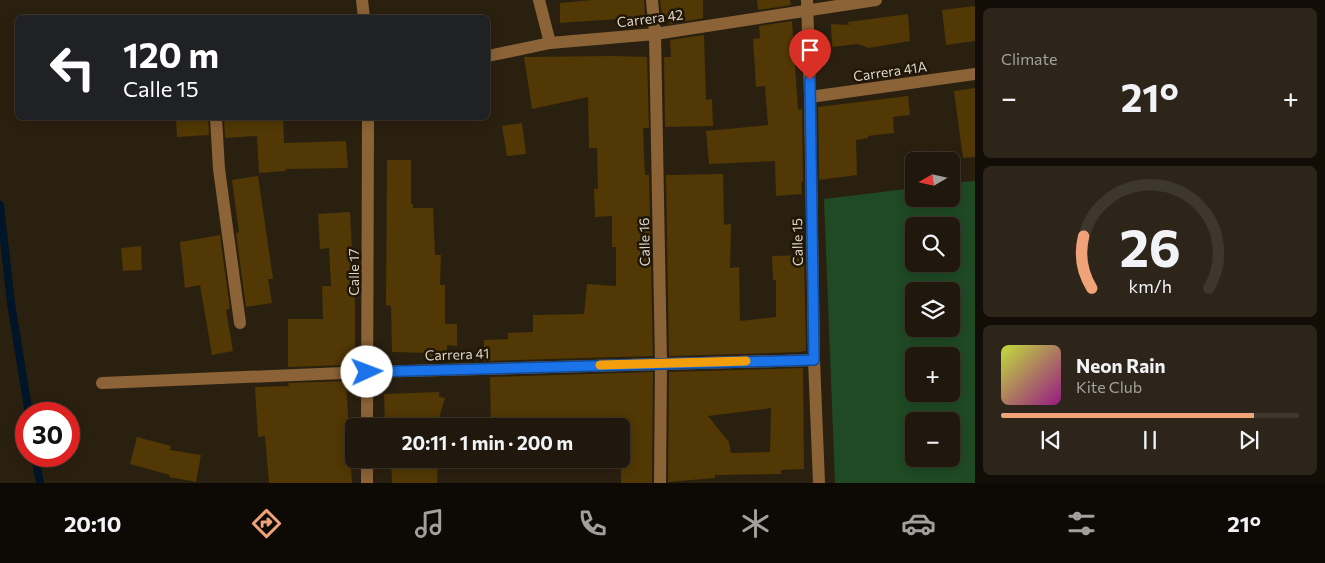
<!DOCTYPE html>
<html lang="en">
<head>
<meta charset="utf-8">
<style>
  :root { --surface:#20180c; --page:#2d251a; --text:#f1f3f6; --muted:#a2a09d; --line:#3d372d; --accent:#f0a279 }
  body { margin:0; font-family:Commissioner,sans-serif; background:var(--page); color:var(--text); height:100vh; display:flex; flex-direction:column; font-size:19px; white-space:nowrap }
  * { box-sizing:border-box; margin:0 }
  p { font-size:16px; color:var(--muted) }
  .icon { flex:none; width:28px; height:28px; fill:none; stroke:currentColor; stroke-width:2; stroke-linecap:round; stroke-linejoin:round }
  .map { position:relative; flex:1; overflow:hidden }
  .panel { display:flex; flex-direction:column; gap:8px; padding:8px; background:#120d07; width:350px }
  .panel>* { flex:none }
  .guide { position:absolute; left:15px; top:15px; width:475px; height:105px; border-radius:8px; box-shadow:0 2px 12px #0003,0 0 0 1px var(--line); background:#202124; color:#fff; overflow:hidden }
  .needle { width:32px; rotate:261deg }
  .buttons { position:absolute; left:905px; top:152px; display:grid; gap:10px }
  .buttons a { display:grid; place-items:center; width:55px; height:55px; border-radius:8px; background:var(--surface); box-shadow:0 2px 12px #0003,0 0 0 1px var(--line); font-size:25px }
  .speed { position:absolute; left:15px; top:402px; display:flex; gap:10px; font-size:25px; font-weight:700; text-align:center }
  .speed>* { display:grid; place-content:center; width:65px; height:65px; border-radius:50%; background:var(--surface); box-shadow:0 2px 12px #0003,0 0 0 1px var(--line); line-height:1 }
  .speed .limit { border:8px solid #d22; background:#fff; color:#111 }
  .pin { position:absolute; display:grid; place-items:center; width:42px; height:42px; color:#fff; margin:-51px -21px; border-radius:50% 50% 50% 0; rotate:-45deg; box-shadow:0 0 5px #0007 }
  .pin .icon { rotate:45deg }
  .me { position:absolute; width:55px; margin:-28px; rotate:88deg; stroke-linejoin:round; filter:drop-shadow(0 0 4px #0008) }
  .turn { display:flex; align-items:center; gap:18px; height:105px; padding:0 25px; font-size:22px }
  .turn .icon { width:65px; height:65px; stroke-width:2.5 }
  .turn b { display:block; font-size:35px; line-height:42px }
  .big { font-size:38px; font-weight:700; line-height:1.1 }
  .panel .tile { flex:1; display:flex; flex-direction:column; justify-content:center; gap:8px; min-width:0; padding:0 18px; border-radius:8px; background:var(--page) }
  .panel .dial { align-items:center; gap:0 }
  .dial svg { height:130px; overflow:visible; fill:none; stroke:var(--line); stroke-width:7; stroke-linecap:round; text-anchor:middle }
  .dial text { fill:var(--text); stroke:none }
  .song { display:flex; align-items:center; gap:15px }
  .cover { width:60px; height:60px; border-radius:8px; background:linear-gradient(135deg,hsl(70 70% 55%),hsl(310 70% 35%)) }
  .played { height:5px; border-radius:2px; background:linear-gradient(90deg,var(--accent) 85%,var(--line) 85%) }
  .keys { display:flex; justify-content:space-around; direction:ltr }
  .heat { display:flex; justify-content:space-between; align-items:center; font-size:28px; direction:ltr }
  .trip { position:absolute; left:345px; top:418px; width:285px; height:50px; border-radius:8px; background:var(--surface); box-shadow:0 2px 12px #0003,0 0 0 1px var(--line); font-weight:700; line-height:50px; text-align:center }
  .menu { display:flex; height:80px; justify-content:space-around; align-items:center; background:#0d0a05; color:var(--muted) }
  .menu .icon { width:35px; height:35px }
  .menu .selected { color:var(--accent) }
  .menu b { font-size:22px; color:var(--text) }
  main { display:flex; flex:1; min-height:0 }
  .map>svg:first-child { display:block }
  .green { fill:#1f4a24; fill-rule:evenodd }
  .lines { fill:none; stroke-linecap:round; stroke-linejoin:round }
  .stream { stroke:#001527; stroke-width:8 }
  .building { fill:#513804; fill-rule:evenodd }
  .minor { stroke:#8c6336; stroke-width:12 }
  .route-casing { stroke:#114b97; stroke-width:12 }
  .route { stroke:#1a73e8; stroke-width:9 }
  .slow { stroke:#f59e0b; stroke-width:9 }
  .labels { text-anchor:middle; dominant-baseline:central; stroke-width:5; stroke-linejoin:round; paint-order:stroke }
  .street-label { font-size:14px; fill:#ddd6cc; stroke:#201707 }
</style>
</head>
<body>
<main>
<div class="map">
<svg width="975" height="483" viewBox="0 0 975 483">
  <rect width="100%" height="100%" fill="#2a2010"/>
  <path class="green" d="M 975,181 L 975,483 L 835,483 L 824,199 L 914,188 L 914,199 L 951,199 L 951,183 ZM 914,226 L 951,226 L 951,264 L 914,264 ZM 914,291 L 951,291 L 951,329 L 914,329 ZM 914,356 L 951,356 L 951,394 L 914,394 ZM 951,421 L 951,459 L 914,459 L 914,421 Z"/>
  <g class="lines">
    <path class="stream" d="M 0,205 L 11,303 L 29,414
      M 35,456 L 40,483"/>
  </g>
  <path class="building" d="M 592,0 L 644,0 L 645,17 L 560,23 L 560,3 Z
    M 660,0 L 703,0 L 703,18 L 670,24 L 669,15 L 662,16 Z
    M 757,0 L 790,0 L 791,5 L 758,10 Z
    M 975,6 L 975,41 L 946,45 L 942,10 Z
    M 908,14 L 910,41 L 869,48 L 857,44 L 832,47 L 831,24 L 849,25 L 848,22 Z
    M 792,21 L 798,110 L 802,109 L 803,182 L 801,182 L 802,194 L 776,196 L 775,161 L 709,164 L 706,131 L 768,125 L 765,86 L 756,87 L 753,39 L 760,38 L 759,26 Z
    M 704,35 L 706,100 L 712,99 L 713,126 L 665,127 L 664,57 L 671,57 L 670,40 Z
    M 613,56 L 647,57 L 649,128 L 643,128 L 644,157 L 645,175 L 649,175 L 653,356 L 484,361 L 484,340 L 508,339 L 508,333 L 533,332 L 533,315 L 584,314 L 587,284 L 616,286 L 616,247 L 612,247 L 612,216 L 595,217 L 594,189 L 598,189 L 597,148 L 589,148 L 588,97 L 532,109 L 524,57 Z
    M 975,88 L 975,157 L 963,158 L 954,91 Z
    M 908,96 L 910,115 L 893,117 L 894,133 L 868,136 L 868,138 L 856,140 L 857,175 L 819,180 L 818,107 Z
    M 176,118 L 208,118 L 209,135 L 177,137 Z
    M 224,118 L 283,118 L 284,143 L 346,141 L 348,168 L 286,169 L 286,171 L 259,173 L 257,136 L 225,138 Z
    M 522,123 L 526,154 L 507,156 L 502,126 Z
    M 387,160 L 411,160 L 411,204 L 413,204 L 413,208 L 433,208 L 435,255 L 441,255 L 440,285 L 445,285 L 445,324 L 457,324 L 457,346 L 447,345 L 447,356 L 428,359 L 428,353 L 392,352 L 391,306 L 386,305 Z
    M 723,174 L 724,225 L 731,224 L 730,268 L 739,267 L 740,321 L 776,317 L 776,280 L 773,280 L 772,256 L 804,255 L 806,351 L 802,351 L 802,352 L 669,356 L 666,175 Z
    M 258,176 L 273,279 L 268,279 L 272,303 L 246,307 L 236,233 L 239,232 L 232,180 Z
    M 350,212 L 355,304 L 355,356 L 345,356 L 345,365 L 288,367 L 288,319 L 323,319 L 322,286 L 331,286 L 329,248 L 320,249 L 318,214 Z
    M 220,235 L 230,309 L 226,310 L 233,351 L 212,355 L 200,285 L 185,288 L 180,242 Z
    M 141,246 L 142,270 L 123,271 L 121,248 Z
    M 803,368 L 804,469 L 781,470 L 781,474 L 715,475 L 715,478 L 668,482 L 669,372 ZM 771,408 L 770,452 L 731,453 L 729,442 L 708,416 Z
    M 653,372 L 652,483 L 621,483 L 621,426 L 597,426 L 596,419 L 541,421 L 541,426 L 491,426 L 490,377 Z
    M 346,381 L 352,483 L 269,483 L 265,436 L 258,437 L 255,387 L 289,386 L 288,383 Z
    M 439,392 L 439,397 L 445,398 L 437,424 L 433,426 L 385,426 L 384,394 Z
    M 137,437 L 171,446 L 170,450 L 201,455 L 196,482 L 169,477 L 170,475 L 130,464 Z
    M 391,459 L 438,459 L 437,483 L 392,483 Z"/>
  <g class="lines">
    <path class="minor" d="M 362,0 L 364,18
      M 539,0 L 550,43
      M 652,0 L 655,34 L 661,363 L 660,483
      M 807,0 L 810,97 L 814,360 L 819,483
      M 488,56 L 550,43 L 655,34 L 876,0
      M 810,97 L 975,74
      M 216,118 L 219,169 L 240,323
      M 102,383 L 367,372 L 814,360
      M 367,426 L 368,118
      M 367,483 L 367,459"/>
  </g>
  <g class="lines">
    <defs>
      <path id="route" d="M 367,372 L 814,360 L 810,80"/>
    </defs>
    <use href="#route" class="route-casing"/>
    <use href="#route" class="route"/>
    <path class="slow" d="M 600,365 L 746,361"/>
  </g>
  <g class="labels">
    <g class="street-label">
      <text transform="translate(650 18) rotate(-7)">Carrera 42</text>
      <text transform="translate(890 71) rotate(-8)">Carrera 41A</text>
      <text transform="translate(644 242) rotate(-91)">Calle 16</text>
      <text transform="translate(797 242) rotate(-91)">Calle 15</text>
      <text transform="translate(353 272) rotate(-90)">Calle 17</text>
      <text transform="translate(457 354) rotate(-2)">Carrera 41</text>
    </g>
  </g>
</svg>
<div class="buttons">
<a><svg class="needle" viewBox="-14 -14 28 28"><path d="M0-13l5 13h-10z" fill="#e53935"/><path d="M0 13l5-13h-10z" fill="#a2a09d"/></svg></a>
<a><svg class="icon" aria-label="search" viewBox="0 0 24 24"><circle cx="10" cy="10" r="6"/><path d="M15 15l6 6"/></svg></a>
<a><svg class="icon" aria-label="layers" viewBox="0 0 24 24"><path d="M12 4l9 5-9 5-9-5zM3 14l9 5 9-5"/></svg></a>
<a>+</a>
<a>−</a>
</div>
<div class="speed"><div class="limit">30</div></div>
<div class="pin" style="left:810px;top:80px;background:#d93025"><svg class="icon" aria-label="arrive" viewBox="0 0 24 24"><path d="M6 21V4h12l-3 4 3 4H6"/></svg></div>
<svg class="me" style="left:367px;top:372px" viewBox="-20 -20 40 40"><circle r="19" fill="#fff"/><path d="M0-13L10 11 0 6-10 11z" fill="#1a73e8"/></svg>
<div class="trip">20:11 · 1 min · 200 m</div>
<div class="guide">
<div class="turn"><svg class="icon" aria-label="left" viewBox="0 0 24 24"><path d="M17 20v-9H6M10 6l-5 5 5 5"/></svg><div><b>120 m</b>Calle 15</div></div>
</div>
</div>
<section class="panel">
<div class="tile"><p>Climate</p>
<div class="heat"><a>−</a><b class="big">21°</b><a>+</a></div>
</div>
<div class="tile dial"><svg viewBox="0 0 100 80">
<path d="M14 69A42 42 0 1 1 86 69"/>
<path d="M14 69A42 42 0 0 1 9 37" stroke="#f0a279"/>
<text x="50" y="56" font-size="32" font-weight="700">26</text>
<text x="50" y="72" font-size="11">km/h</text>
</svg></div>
<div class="tile">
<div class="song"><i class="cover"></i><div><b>Neon Rain</b><p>Kite Club</p></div></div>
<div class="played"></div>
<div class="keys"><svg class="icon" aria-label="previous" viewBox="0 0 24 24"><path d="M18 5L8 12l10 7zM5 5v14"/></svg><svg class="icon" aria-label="pause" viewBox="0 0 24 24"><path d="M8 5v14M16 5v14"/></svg><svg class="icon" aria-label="next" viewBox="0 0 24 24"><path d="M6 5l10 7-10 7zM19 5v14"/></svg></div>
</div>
</section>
</main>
<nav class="menu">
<b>20:10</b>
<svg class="icon selected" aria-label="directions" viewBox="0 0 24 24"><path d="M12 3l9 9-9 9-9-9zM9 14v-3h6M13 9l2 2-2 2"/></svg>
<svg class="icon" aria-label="music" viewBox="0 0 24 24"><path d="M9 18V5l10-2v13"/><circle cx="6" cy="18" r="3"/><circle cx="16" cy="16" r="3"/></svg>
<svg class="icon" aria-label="phone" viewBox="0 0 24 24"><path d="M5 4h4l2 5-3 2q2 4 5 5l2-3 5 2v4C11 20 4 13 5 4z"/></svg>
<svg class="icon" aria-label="climate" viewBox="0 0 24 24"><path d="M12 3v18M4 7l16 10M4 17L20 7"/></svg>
<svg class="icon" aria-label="car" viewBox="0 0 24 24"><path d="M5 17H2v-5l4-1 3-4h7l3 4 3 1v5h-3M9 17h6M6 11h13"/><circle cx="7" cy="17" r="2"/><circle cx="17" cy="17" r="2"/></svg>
<svg class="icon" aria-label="filters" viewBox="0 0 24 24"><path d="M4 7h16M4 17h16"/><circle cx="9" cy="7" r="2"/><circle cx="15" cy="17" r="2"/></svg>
<b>21°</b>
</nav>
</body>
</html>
